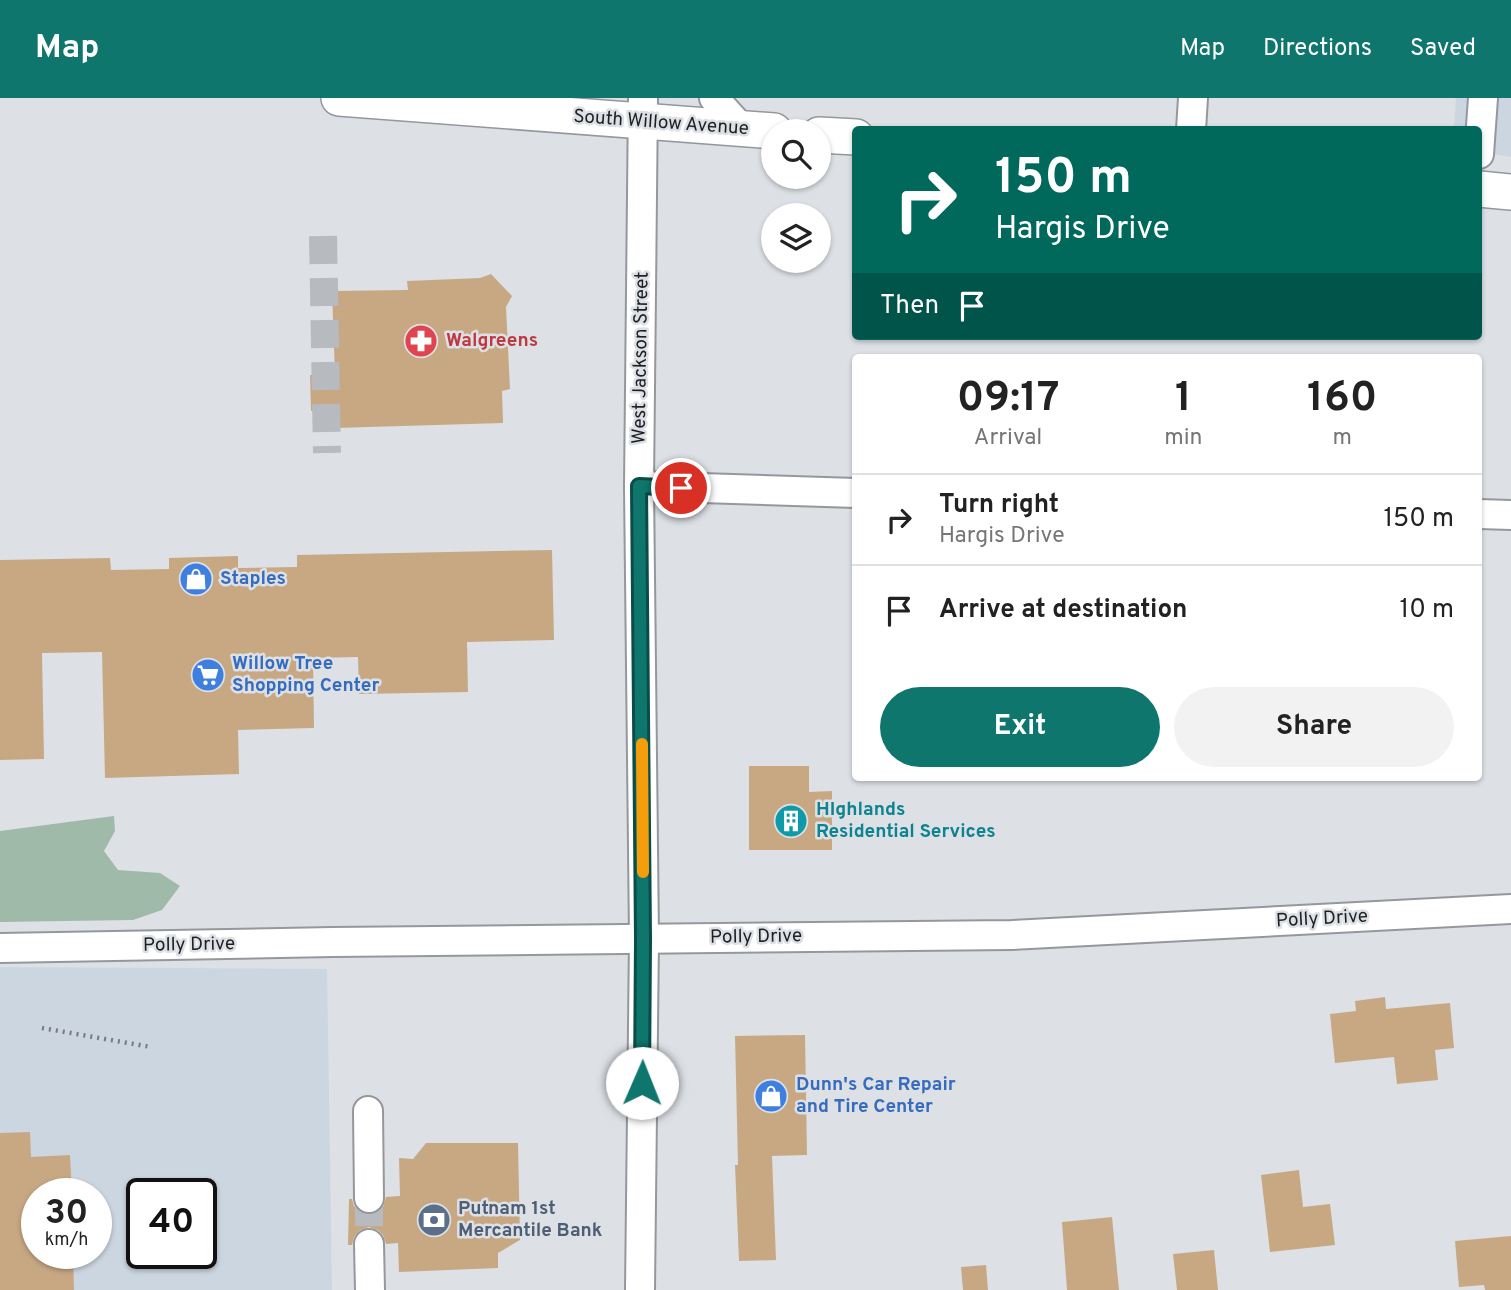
<!DOCTYPE html>
<style>
body{margin:0;font-family:Overpass,sans-serif;background:#f2f2f2;color:#222;height:100vh;display:flex;flex-direction:column;font-size:26px;white-space:nowrap}
*{box-sizing:border-box;margin:0}
p{font-size:23px;color:#767676}
.icon{flex:none;width:38px;height:38px;fill:none;stroke:currentColor;stroke-width:2;stroke-linecap:round;stroke-linejoin:round}
.map{position:relative;flex:1;overflow:hidden}
.drawer{position:absolute;left:852px;top:256px;width:630px;height:427px;display:flex;flex-direction:column;background:#fff;border-radius:7px;box-shadow:0 2px 5px #0004}
.drawer>*{flex:none}
.hud{position:absolute;left:852px;top:28px;width:630px;height:214px;border-radius:7px;box-shadow:0 2px 5px #0004;background:#00695c;color:#fff;overflow:hidden}
.buttons{position:absolute;left:761px;top:21px;display:grid;gap:14px}
.buttons a{display:grid;place-items:center;width:70px;height:70px;border-radius:50%;background:#fff;box-shadow:0 2px 5px #0004;font-size:35px}
.speed{position:absolute;left:21px;top:1080px;display:flex;gap:14px;font-size:35px;font-weight:700;text-align:center}
.speed>*{display:grid;place-content:center;width:91px;height:91px;border-radius:50%;background:#fff;box-shadow:0 2px 5px #0004;line-height:1}
.speed small{font-size:18px;font-weight:400}
.speed .limit{border:4px solid #111;border-radius:10px;background:#fff;color:#111}
.pin{position:absolute;display:grid;place-items:center;width:60px;height:60px;color:#fff;margin:-30px;border:4px solid #fff;border-radius:50%;box-shadow:0 2px 7px #0007}
.me{position:absolute;width:77px;margin:-38px;rotate:1deg;stroke-linejoin:round;filter:drop-shadow(0 0 5px #0008)}
.turn{display:flex;align-items:center;gap:24px;height:147px;padding:0 28px;font-size:32px}
.turn .icon{width:91px;height:91px;stroke-width:2.5}
.turn b{display:block;font-size:49px;line-height:60px}
.then{display:flex;align-items:center;height:66px;padding:0 28px;background:#0003;gap:14px;font-size:26px}
.eta{display:flex;justify-content:space-evenly;align-items:center;height:119px;text-align:center}
.eta b{font-size:42px;font-weight:700;line-height:49px}
.primary-button{display:flex;gap:14px;margin-top:auto;padding:14px 28px}
.primary-button a{flex:1;height:80px;border-radius:42px;background:#0f766e;color:#fff;font-size:28px;font-weight:700;line-height:80px;text-align:center}
.primary-button a+a{background:#f2f2f2;color:#222}
ul{padding:0;list-style:none}
li{display:flex;align-items:center;gap:21px;height:91px;padding:0 28px;border-top:2px solid #e0e0e0}
li div{flex:1}
li b{display:block;font-size:26px}
li em{font-style:normal}
header{display:flex;align-items:center;gap:42px;box-sizing:border-box;height:98px;padding:0 35px;background:#0f766e;color:#fff}
header strong{font-size:33px}
nav{display:flex;gap:38px;margin-inline-start:auto;font-size:24px}
.map>svg:first-child{display:block}
</style>
<header>
<strong>Map</strong>
<nav><a>Map</a><a>Directions</a><a>Saved</a></nav>
</header>
<div class="map">
<svg width="1511" height="1192" viewBox="0 0 1511 1192">
<rect width="100%" height="100%" fill="#dde1e6"/>
<!-- built -->
<g fill="#ccd6e1" fill-rule="evenodd">
<polygon points="1456,0 1511,0 1511,59 1479,54 1479,32 1454,32"/>
<path d="M0,869L327,871L332,1192H0ZM37,1096H96V1155H37ZM142,1096H201V1155H142Z"/>
</g>
<!-- green -->
<polygon fill="#9fbaa8" points="114,718 115,733 104,753 118,772 160,775 180,788 162,812 133,822 0,824 0,733"/>
<!-- building -->
<g fill="#c7a883">
<polygon points="491,176 512,198 506,209 510,291 502,293 503,325 335,330 334,312 311,313 310,277 335,277 332,193 408,192 407,183 480,180"/>
<polygon points="552,452 554,542 467,544 468,594 359,596 358,559 313,560 314,630 238,632 239,676 105,680 102,554 42,555 44,661 0,662 0,462 110,460 111,472 169,471 169,460 238,458 238,470 297,469 297,457"/>
<polygon points="749,668 809,668 809,694 832,693 832,752 749,752"/>
<polygon points="1385,899 1386,911 1450,905 1454,950 1435,952 1438,982 1397,986 1394,959 1335,965 1330,916 1356,913 1355,903"/>
<polygon points="805,937 807,1057 772,1058 776,1162 739,1163 735,1067 738,1067 735,938"/>
<polygon points="30,1034 31,1059 70,1057 72,1096 37,1096 37,1155 73,1155 74,1192 0,1192 0,1035"/>
<polygon points="426,1045 518,1045 520,1142 498,1155 498,1170 399,1174 398,1145 386,1146 383,1137 378,1132 369,1129 360,1132 354,1139 352,1147 348,1147 349,1101 352,1101 354,1108 360,1114 370,1117 377,1115 383,1109 386,1099 400,1098 399,1060 413,1061"/>
<polygon points="1299,1072 1303,1109 1330,1106 1335,1147 1270,1154 1261,1077"/>
<polygon points="1112,1119 1119,1192 1067,1192 1062,1124"/>
<polygon points="1511,1138 1511,1192 1485,1192 1484,1187 1459,1189 1455,1143"/>
<polygon points="1214,1152 1218,1192 1177,1192 1173,1156"/>
<polygon points="986,1167 988,1192 963,1192 961,1169"/>
</g>
<g fill="none" stroke-linecap="round" stroke-linejoin="round">
<!-- minor-tunnel -->
<g stroke="#b7babf" stroke-width="28" stroke-dasharray="28 14" stroke-linecap="butt">
<polyline points="323,138 327,355"/>
<polyline points="369,1100 369,1146"/>
</g>
<defs>
<g id="minor">
<polyline points="714,0 742,31"/>
<polyline points="1191,32 1193,0"/>
<polyline points="1479,56 1483,0"/>
<polyline points="639,388 856,395"/>
<polyline points="1479,416 1511,417"/>
<polyline points="0,850 333,844 1012,837 1511,811"/>
<polyline points="368,1013 369,1100"/>
<polyline points="369,1146 370,1192"/>
<polyline points="640,1192 644,840 639,388 643,0"/>
</g>
<g id="major">
<polyline points="339,0 774,33"/>
<polyline points="819,37 856,39"/>
<polyline points="1479,91 1511,94"/>
</g>
</defs>
<!-- minor casing -->
<use href="#minor" stroke="#94989c" stroke-width="32"/>
<!-- major casing -->
<use href="#major" stroke="#94989c" stroke-width="38"/>
<!-- path -->
<polyline stroke="#777a7e" stroke-width="4.5" stroke-dasharray="2 5" stroke-linecap="butt" points="42,930 151,949"/>
<!-- minor -->
<use href="#minor" stroke="#fff" stroke-width="28"/>
<!-- major -->
<use href="#major" stroke="#fff" stroke-width="35"/>
</g>
<g fill="none" stroke-linecap="round" stroke-linejoin="round">
<defs>
<polyline id="route" points="642,985 643,841 639,388 681,390"/>
</defs>
<!-- route casing -->
<use href="#route" stroke="#0a4d48" stroke-width="18"/>
<!-- route -->
<use href="#route" stroke="#0f766e" stroke-width="12"/>
<!-- slow -->
<polyline stroke="#f59e0b" stroke-width="12" points="642,646 643,774"/>
</g>
<!-- icons -->
<defs>
<symbol id="pharmacy-disc" viewBox="-11 -11 22 22"><circle r="9.5" fill="#e0444e" stroke="#dde1e6"/><path d="M-2-6h4v4h4v4h-4v4h-4v-4h-4v-4h4Z" fill="#fff"/></symbol>
<symbol id="shop-disc" viewBox="-11 -11 22 22"><circle r="9.5" fill="#3f7fe0" stroke="#dde1e6"/><path d="M-5-2.5h2.3a2.7 3.5 0 0 1 5.4 0H5L5.5 6h-11ZM-1.5-2.5h3a1.5 2.3 0 0 0-3 0Z" fill="#fff"/></symbol>
<symbol id="supermarket-disc" viewBox="-11 -11 22 22"><circle r="9.5" fill="#3f7fe0" stroke="#dde1e6"/><path d="M-6-5.5h2.5l.6 2H6L4.5 2H-2.5L-4.4-4H-6ZM-1.5 3.2a1.3 1.3 0 1 0 .1 0ZM3 3.2a1.3 1.3 0 1 0 .1 0Z" fill="#fff"/></symbol>
<symbol id="building-disc" viewBox="-11 -11 22 22"><circle r="9.5" fill="#0f9aa8" stroke="#dde1e6"/><path d="M-4-6H4V6H1V3H-1V6H-4ZM-2.5-4.3h1.7v1.8h-1.7ZM.8-4.3h1.7v1.8H.8ZM-2.5-1h1.7V.8h-1.7ZM.8-1h1.7V.8H.8Z" fill="#fff"/></symbol>
<symbol id="bank-disc" viewBox="-11 -11 22 22"><circle r="9.5" fill="#5c6f8a" stroke="#dde1e6"/><path d="M-6-4H6V4H-6ZM0-2.3a2.3 2.3 0 1 0 0 4.6a2.3 2.3 0 1 0 0-4.6Z" fill="#fff"/></symbol>
</defs>
<g fill-rule="evenodd">
<use href="#pharmacy-disc" x="402" y="224" width="38" height="38"/>
<use href="#shop-disc" x="177" y="462" width="38" height="38"/>
<use href="#supermarket-disc" x="189" y="558" width="38" height="38"/>
<use href="#building-disc" x="772" y="704" width="38" height="38"/>
<use href="#shop-disc" x="752" y="979" width="38" height="38"/>
<use href="#bank-disc" x="415" y="1103" width="38" height="38"/>
</g>
<g text-anchor="middle" dominant-baseline="central" stroke-width="5" stroke-linejoin="round" paint-order="stroke">
<!-- street labels -->
<g font-size="19" fill="#1e2022" stroke="#dde1e6">
<text transform="translate(661 25) rotate(4)">South Willow Avenue</text>
<text transform="translate(641 260) rotate(-89)">West Jackson Street</text>
<text transform="translate(1322 821) rotate(-3)">Polly Drive</text>
<text transform="translate(756 839) rotate(-1)">Polly Drive</text>
<text transform="translate(189 847) rotate(-1)">Polly Drive</text>
</g>
<!-- health labels -->
<g font-size="19" font-weight="bold" fill="#be3a42" stroke="#dde1e6" text-anchor="start">
<text x="446" y="243">Walgreens</text>
</g>
<!-- shop labels -->
<g font-size="19" font-weight="bold" fill="#366cbe" stroke="#dde1e6" text-anchor="start">
<text x="220" y="481">Staples</text>
<text x="232" y="566">Willow Tree<tspan x="232" dy="22">Shopping Center</tspan></text>
<text x="796" y="987">Dunn's Car Repair<tspan x="796" dy="22">and Tire Center</tspan></text>
</g>
<!-- culture labels -->
<g font-size="19" font-weight="bold" fill="#0d838f" stroke="#dde1e6" text-anchor="start">
<text x="816" y="712">HIghlands<tspan x="816" dy="22">Residential Services</tspan></text>
</g>
<!-- service labels -->
<g font-size="19" font-weight="bold" fill="#4e5e75" stroke="#dde1e6" text-anchor="start">
<text x="458" y="1111">Putnam 1st<tspan x="458" dy="22">Mercantile Bank</tspan></text>
</g>
</g>
</svg>
<div class="buttons">
<a><svg class="icon" aria-label="search" viewBox="0 0 24 24"><circle cx="10" cy="10" r="6"/><path d="M15 15l6 6"/></svg></a>
<a><svg class="icon" aria-label="layers" viewBox="0 0 24 24"><path d="M12 4l9 5-9 5-9-5zM3 14l9 5 9-5"/></svg></a>
</div>
<div class="speed"><div>30<small>km/h</small></div><div class="limit">40</div></div>
<div class="pin" style="left:681px;top:390px;background:#d93025"><svg class="icon" aria-label="arrive" viewBox="0 0 24 24"><path d="M6 21V4h12l-3 4 3 4H6"/></svg></div>
<svg class="me" style="left:642px;top:985px" viewBox="-20 -20 40 40"><circle r="19" fill="#fff"/><path d="M0-13L10 11 0 6-10 11z" fill="#0f766e"/></svg>
<div class="hud">
<div class="turn"><svg class="icon" aria-label="right" viewBox="0 0 24 24"><path d="M7 20v-9h11M14 6l5 5-5 5"/></svg><div><b>150 m</b>Hargis Drive</div></div>
<div class="then">Then<svg class="icon" aria-label="arrive" viewBox="0 0 24 24"><path d="M6 21V4h12l-3 4 3 4H6"/></svg></div>
</div>
<section class="drawer">
<div class="eta">
<div><b>09:17</b><p>Arrival</p></div>
<div><b>1</b><p>min</p></div>
<div><b>160</b><p>m</p></div>
</div>
<ul>
<li><svg class="icon" aria-label="right" viewBox="0 0 24 24"><path d="M7 20v-9h11M14 6l5 5-5 5"/></svg><div><b>Turn right</b><p>Hargis Drive</p></div><em>150 m</em></li>
<li><svg class="icon" aria-label="arrive" viewBox="0 0 24 24"><path d="M6 21V4h12l-3 4 3 4H6"/></svg><div><b>Arrive at destination</b></div><em>10 m</em></li>
</ul>
<div class="primary-button"><a>Exit</a><a>Share</a></div>
</section>
</div>
